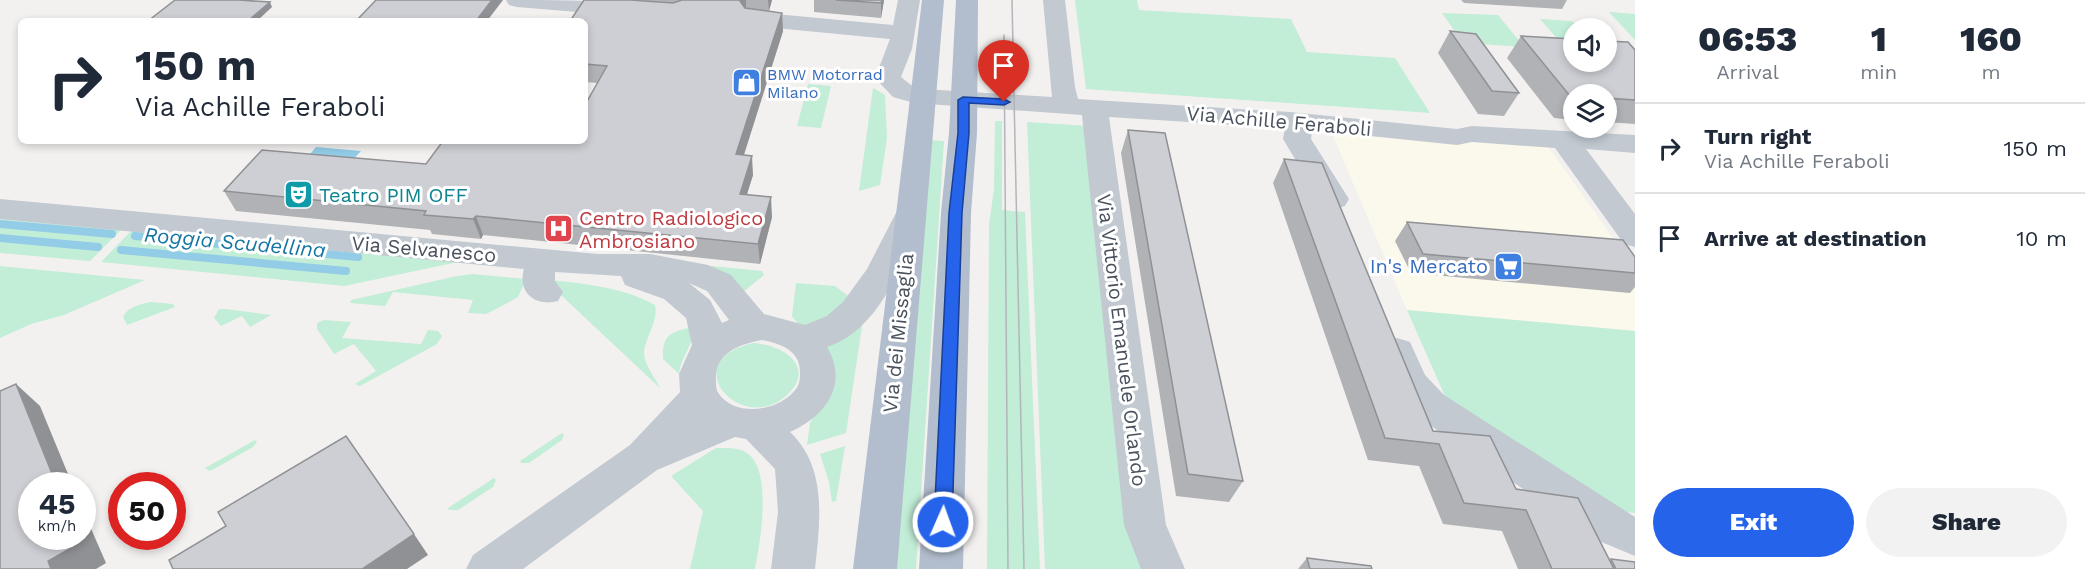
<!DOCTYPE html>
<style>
body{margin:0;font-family:"Work Sans",sans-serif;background:#f2f2f3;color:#1f2937;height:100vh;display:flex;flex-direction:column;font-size:22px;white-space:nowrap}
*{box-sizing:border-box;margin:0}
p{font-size:20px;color:#747a83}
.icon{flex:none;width:33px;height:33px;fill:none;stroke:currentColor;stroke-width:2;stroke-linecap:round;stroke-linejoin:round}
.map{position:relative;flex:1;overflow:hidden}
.sheet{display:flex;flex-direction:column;background:#fff;width:450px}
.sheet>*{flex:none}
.banner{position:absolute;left:18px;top:18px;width:570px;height:126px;border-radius:9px;box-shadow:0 3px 9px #0003;background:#fff;color:#1f2937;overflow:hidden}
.fabs{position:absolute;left:1563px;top:18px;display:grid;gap:12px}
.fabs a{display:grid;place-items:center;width:54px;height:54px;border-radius:50%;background:#fff;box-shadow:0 3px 9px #0003;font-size:30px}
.speed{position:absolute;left:18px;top:472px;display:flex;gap:12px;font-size:30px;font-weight:700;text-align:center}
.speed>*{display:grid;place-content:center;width:78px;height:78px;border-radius:50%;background:#fff;box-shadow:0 3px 9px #0003;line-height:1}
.speed small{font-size:15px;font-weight:400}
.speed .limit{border:9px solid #d22;background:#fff;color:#111}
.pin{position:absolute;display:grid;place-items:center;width:51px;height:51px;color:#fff;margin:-62px -26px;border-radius:50% 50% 50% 0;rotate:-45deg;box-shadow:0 0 6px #0007}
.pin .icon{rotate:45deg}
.me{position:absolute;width:66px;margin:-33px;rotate:2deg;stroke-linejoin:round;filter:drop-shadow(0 0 4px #0008)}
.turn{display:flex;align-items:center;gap:21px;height:126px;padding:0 18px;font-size:27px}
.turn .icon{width:78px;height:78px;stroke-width:2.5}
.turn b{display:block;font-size:42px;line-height:51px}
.eta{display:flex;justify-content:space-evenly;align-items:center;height:102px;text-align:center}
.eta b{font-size:36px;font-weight:800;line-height:42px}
.cta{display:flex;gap:12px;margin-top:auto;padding:12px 18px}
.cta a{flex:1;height:69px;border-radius:36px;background:#2563eb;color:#fff;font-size:24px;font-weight:800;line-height:69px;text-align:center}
.cta a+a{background:#f2f2f3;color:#1f2937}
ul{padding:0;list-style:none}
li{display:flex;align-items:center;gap:18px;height:90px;padding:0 18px;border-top:2px solid #e0e1e3}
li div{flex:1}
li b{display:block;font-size:22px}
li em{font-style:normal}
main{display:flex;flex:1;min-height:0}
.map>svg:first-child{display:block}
</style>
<main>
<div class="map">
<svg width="1635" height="569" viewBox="0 0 1635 569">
<rect width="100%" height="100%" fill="#f3f1f0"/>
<!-- commercial -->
<polygon fill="#fbf8ec" points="1328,124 1542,138 1635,269 1635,331 1407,310"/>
<!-- green -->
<g fill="#c2edd7">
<polygon points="1075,0 1137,0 1139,10 1291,19 1307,52 1395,58 1430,113 1086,89"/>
<polygon points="1609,12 1635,14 1635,40"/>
<polygon points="1442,13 1498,15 1524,47 1463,43"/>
<polygon points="1540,19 1572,21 1579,28 1574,28 1573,50 1567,50"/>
<polygon points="808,84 831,86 821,128 797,126"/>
<polygon points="873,88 885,95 887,138 880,185 859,191"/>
<polygon points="995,121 1002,121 1002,210 1025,212 1040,569 987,569 989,225 994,189"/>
<polygon points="1027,122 1089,126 1144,569 1045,569"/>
<polygon points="929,140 944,141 916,569 894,569"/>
<polygon points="0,219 121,230 90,261 0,253"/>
<polygon points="131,231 463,261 344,286 101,262"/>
<polygon points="0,266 145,280 64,315 31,324 0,338"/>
<polygon points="712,266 762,271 764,275 743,292 709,269"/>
<polygon points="473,274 526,279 518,297 502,306 486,314 468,313 473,300 393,292 385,306 350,303 351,300 457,276"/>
<path d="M549,280C582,283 626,288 655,305C659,321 645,337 644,353C644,364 655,378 660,388L547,282Z"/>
<polygon points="796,283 835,286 852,299 818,328 798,324 792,316"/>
<path d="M151,302L173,304L175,307L127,325L123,317C127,307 140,304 151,302Z"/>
<polygon points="219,309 226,309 271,315 250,327 242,316 221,326 214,318"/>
<polygon points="1407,310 1635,331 1635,513 1618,511 1448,403"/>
<polygon points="864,313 846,433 807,445 810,423 817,412 825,347"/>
<polygon points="324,320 351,322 342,338 421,344 428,330 438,331 442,336 437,344 360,386 355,384 376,371 354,344 334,354 317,329 317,323"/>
<path d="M693,327C694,346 681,356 679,374L663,359C662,334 671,332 693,327Z"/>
<path d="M753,343C781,344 817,366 788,394C743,438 673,362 753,343Z"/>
<polygon points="562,433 564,435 562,440 529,463 521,463 520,461"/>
<polygon points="255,440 257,442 253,447 214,469 210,471 205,468"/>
<polygon points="845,446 836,501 832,502 829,482 820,454"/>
<path d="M716,448C726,448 739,447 747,453C773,470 760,544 755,569H690L703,511L671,476Z"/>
<polygon points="494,478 496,480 493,487 458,510 449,510 448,508"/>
</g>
<!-- water -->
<polygon fill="#92cce7" points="316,147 361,151 351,162 306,159"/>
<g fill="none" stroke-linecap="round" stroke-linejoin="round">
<!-- stream -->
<g stroke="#92cce7" stroke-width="8">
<polyline points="0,224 112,234"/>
<polyline points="135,236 358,257"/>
<polyline points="0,238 98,247"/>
<polyline points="121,250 346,271"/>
</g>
<!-- minor -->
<g fill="#c2c9d1" fill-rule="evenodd">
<path d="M506,0C547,0 593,0 633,4L637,9L633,14L625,16L517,7L509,5Z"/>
<polygon points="898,0 920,0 912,49 901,77 911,85 924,89 1052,97 1043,0 1065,0 1075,87 1078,99 1290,112 1457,129 1472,126 1635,135 1635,153 1586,149 1635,214 1635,247 1624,244 1555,148 1472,142 1457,145 1312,130 1311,139 1349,199 1345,206 1334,209 1323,206 1319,199 1283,139 1285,128 1109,117 1166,525 1185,569 1141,569 1124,525 1082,115 914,103 893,97 875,78 890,39 755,26 747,24 743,19 747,14 755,12 893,25"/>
<path d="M0,199L598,254H650L708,265L731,275L764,314L805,325L827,316L843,302L867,269L898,209L909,206L920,209L924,216C903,262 880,330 827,347C849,384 826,416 790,432C828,468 820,522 815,569H771L778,512L775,469L746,439L735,437L657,470L523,569H466L473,555L630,445L680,392L679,374L692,345L686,318L664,299L625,285L621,276L555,272V281L563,292L558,301C536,307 517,293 524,269L0,219ZM689,283L707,291L729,320L722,323L710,300ZM762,340C781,344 800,350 800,372C800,378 800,384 796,389C780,411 736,418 719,394C716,390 716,386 716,381C714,353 740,344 762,340Z"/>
<polygon points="1397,338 1410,342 1425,375 1444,395 1635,517 1635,556 1599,541 1418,417 1397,394 1379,352 1384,342"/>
</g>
<!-- major -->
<g fill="#b2bdcd" fill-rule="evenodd">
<polygon points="922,0 944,0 897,569 853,569"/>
<polygon points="956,0 978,0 977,133 971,213 963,569 919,569 941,213 949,133"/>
</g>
<!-- tram -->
<g stroke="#b3b5ba" stroke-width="1.5">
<polyline points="1012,0 1024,569"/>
<polyline points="1004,35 1008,569"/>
</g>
</g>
<!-- wall -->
<g fill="#b1b2b6">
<polygon points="634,0 772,0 769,11 782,13 783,31 744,155 753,175 747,194 772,217 760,264 483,235 481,239 432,234 430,230 236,211 224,191 426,164 585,141 597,83 585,82 585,21 674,3"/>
<polygon points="814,0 884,0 881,18 814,12"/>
<polygon points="1461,0 1567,0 1562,9 1464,3"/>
<polygon points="1450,31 1519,93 1504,116 1478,114 1438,53"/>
<polygon points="1521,36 1635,50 1635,124 1606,122 1606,94 1574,94 1574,120 1554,118 1507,58"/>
<polygon points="1128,130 1243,481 1229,502 1176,496 1121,153"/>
<polygon points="1284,159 1433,431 1516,489 1610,560 1611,559 1635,569 1518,569 1502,531 1443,524 1419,466 1368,460 1273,183"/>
<polygon points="1407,222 1635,257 1635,287 1630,293 1411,273 1395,241"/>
<polygon points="1307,558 1310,569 1298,569"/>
</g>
<!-- shaded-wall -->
<g fill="#909194">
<polygon points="492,0 503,0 487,21 476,21"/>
<polygon points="740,0 746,0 746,12 740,1"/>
<polygon points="768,0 772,0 769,11"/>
<polygon points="882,0 884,0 881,18 881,3"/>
<polygon points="270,2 272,7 257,21 248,21"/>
<polygon points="782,13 783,31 738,173 736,154"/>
<polygon points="752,156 753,175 741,213 740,194"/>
<polygon points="771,197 772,217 760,264 758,244"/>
<polygon points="476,216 483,235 481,239 473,219"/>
<polygon points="16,384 40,406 73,486 57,486"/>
<polygon points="82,508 106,563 96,569 51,569 48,561 78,537 82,537"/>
<polygon points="414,534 428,555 407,569 362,569"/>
</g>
<!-- building -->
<g fill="#cecfd4" stroke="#909194" stroke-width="1.5">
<polygon points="175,0 238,0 270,2 248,21 148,21"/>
<polygon points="376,0 492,0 476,21 356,21"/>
<polygon points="584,0 630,0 673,3 682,0 740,0 740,1 745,8 782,13 736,154 752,156 740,194 771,197 758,244 476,216 473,219 424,215 426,211 224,191 262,150 426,164 443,141 585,141 585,105 607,66 585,64 585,21 570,21"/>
<polygon points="836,0 882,0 881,3"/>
<polygon points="1450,31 1476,34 1519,93 1492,91"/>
<polygon points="1521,36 1574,39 1574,62 1606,62 1606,41 1628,42 1635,50 1635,100 1606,98 1606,94 1574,94 1574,96 1570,96"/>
<polygon points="1128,130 1165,133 1243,481 1188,474"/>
<polygon points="1284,159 1322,163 1433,431 1490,436 1516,489 1578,498 1614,569 1552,569 1526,510 1464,503 1439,444 1385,438"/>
<polygon points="1407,222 1623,240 1635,257 1635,273 1423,254"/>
<polygon points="16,384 57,486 32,486 32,537 78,537 80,543 48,561 51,569 0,569 0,391"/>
<polygon points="346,436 414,534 362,569 173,569 169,560 226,526 218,512"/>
<polygon points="1307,558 1371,566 1372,569 1310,569"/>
<polygon points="1611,559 1635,562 1635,569 1616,569"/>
</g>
<!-- route -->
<polygon fill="#2563eb" stroke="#184099" stroke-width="1.5" points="963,97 1004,99 1010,102 1004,105 969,103 969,133 962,213 952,522 949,527 943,529 937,527 934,522 949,213 958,133 958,100"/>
<!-- icons -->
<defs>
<symbol id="shop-square" viewBox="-11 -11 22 22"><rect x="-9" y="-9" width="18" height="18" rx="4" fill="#3f7fe0" stroke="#fff"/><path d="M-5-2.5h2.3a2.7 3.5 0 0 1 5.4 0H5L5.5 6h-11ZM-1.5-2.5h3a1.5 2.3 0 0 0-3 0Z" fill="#fff"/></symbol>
<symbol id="theatre-square" viewBox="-11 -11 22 22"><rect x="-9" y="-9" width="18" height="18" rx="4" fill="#0f9aa8" stroke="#fff"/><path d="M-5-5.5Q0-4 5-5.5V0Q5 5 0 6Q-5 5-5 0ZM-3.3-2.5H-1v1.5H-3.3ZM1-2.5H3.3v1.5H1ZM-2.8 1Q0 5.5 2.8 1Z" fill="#fff"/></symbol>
<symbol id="hospital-square" viewBox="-11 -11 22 22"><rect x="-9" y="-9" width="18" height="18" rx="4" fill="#e0444e" stroke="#fff"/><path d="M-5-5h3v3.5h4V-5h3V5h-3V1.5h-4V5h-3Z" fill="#fff"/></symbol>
<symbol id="supermarket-square" viewBox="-11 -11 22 22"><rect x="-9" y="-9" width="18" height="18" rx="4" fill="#3f7fe0" stroke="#fff"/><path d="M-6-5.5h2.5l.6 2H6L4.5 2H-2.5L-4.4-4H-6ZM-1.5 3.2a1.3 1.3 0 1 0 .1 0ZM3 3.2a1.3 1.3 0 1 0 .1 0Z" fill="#fff"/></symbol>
</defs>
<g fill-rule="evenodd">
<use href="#shop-square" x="730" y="66" width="33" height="33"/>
<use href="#theatre-square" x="282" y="178" width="33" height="33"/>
<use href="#hospital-square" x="542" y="212" width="33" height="33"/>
<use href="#supermarket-square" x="1492" y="250" width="33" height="33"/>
</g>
<g text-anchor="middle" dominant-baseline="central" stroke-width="6" stroke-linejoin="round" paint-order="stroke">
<!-- far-shop labels -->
<g font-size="16" fill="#366cbe" stroke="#fff" text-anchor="start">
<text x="767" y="74">BMW Motorrad<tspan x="767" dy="18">Milano</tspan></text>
</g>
<!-- street labels -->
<g font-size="20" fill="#49515d" stroke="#fff">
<text transform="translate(1279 121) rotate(5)">Via Achille Feraboli</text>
<text transform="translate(424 249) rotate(5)">Via Selvanesco</text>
<text transform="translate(898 333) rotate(-84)">Via dei Missaglia</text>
<text transform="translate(1122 340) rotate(83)">Via Vittorio Emanuele Orlando</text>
</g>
<!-- culture labels -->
<g font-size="20" fill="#0d838f" stroke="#fff" text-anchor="start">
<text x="319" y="195">Teatro PIM OFF</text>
</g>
<!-- health labels -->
<g font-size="20" fill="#be3a42" stroke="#fff" text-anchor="start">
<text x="579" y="218">Centro Radiologico<tspan x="579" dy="23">Ambrosiano</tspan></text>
</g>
<!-- shop labels -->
<g font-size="20" fill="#366cbe" stroke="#fff" text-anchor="end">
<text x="1488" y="266">In's Mercato</text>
</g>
<!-- water labels -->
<g font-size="21" font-style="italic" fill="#1676a3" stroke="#fff">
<text transform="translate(235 242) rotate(5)">Roggia Scudellina</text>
</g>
</g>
</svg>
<div class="fabs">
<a><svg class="icon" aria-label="sound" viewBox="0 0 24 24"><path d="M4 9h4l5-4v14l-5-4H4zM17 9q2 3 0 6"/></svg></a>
<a><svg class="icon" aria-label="layers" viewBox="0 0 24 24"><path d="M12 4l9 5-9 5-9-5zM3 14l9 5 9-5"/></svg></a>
</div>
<div class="speed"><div>45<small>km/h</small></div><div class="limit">50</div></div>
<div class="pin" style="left:1004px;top:102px;background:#d93025"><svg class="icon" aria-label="arrive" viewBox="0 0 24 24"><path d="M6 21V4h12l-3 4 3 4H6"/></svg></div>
<svg class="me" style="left:943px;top:522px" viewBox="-20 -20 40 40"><circle r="17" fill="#2563eb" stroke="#fff" stroke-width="3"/><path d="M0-11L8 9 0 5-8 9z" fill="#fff"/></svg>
<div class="banner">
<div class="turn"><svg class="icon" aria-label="right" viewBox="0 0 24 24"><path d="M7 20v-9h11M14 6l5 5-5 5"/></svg><div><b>150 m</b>Via Achille Feraboli</div></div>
</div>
</div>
<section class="sheet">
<div class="eta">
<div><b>06:53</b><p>Arrival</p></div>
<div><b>1</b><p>min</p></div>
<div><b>160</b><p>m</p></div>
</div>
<ul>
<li><svg class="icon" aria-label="right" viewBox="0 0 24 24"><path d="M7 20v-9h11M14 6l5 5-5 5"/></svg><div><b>Turn right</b><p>Via Achille Feraboli</p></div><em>150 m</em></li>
<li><svg class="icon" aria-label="arrive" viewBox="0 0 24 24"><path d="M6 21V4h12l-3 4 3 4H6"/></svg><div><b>Arrive at destination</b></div><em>10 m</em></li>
</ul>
<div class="cta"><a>Exit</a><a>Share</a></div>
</section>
</main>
